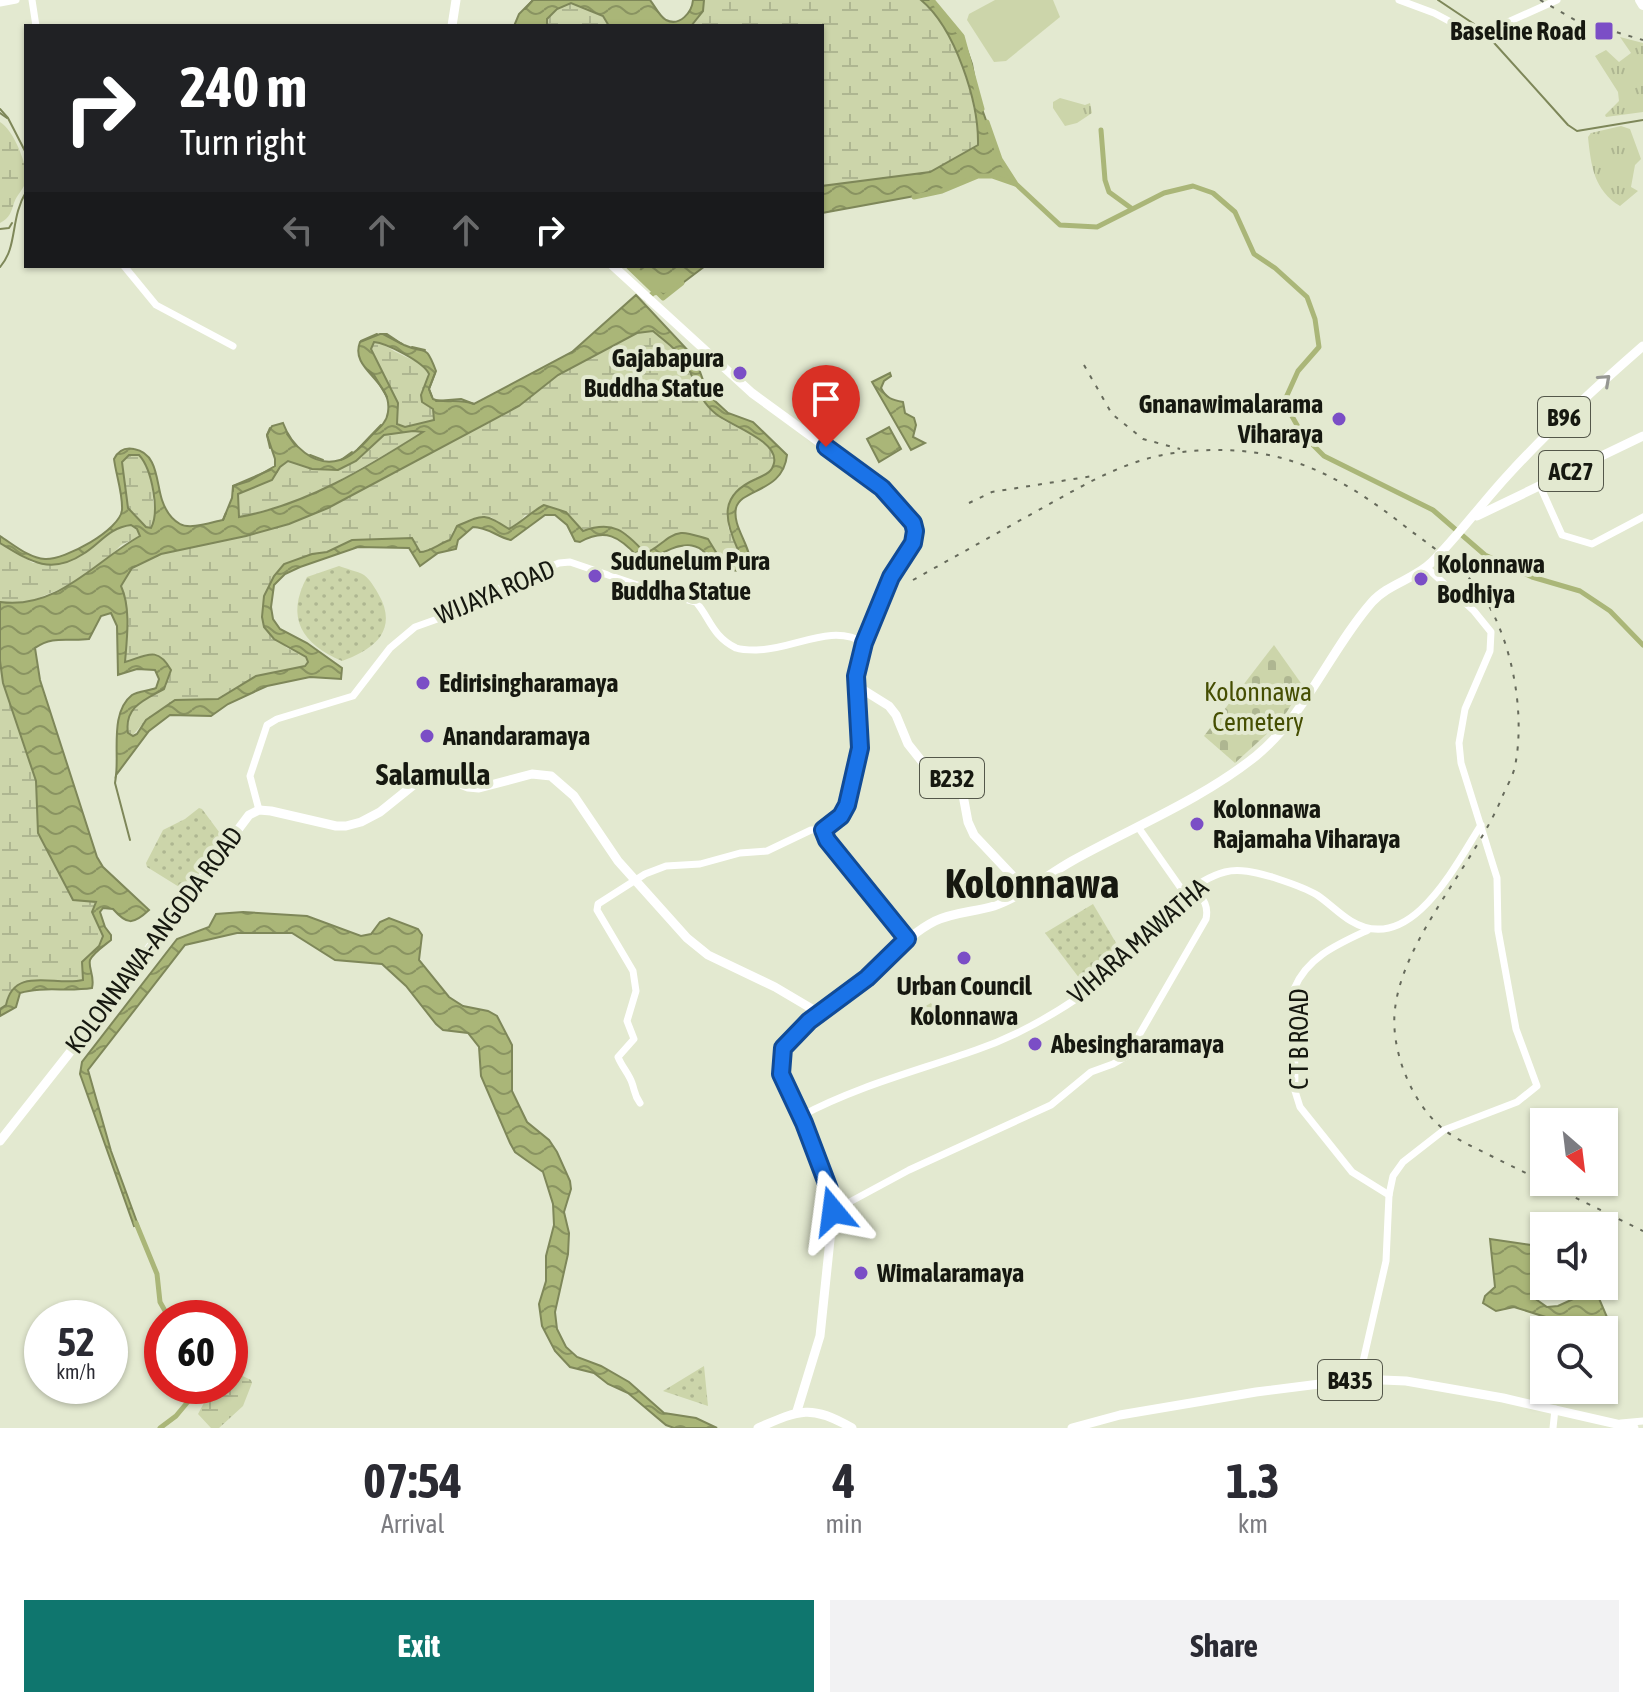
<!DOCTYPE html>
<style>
body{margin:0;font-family:"Asap Condensed",sans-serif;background:#f2f2f3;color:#2b2b33;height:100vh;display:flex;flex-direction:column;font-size:30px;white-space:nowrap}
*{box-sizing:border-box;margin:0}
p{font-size:26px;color:#7c7c81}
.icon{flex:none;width:44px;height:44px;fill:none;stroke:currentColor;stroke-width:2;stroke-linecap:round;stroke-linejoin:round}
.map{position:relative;height:1428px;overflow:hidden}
.sheet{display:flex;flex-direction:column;background:#fff;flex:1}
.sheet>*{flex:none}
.banner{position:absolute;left:24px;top:24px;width:800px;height:244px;border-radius:0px;box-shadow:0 2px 6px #0004;background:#202124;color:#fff;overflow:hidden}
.needle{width:52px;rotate:152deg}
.tools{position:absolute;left:1530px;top:1108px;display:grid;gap:16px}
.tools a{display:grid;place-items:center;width:88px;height:88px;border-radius:0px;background:#fff;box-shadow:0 2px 6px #0004;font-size:40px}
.speed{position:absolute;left:24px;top:1300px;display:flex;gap:16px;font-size:40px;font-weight:700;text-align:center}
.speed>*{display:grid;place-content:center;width:104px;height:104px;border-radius:50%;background:#fff;box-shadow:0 2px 6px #0004;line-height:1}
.speed small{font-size:20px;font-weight:400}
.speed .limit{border:12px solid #d22;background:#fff;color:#111}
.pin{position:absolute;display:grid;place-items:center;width:68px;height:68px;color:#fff;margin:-82px -34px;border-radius:50% 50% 50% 0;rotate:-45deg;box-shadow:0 0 8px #0007}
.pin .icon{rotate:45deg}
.me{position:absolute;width:88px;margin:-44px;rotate:344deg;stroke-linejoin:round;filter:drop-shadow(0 0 6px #0008)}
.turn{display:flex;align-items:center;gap:28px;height:168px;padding:0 24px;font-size:36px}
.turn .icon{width:104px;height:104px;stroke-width:2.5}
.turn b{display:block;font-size:56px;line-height:68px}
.lanes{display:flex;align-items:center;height:76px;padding:0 24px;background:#0003;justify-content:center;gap:40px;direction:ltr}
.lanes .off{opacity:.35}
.eta{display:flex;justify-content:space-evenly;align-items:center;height:136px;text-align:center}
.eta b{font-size:48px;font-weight:700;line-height:56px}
.action{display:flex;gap:16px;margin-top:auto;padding:16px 24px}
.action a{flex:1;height:92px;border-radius:0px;background:#0f766e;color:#fff;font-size:32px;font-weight:700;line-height:92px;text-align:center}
.action a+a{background:#f2f2f3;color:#2b2b33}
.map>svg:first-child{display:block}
</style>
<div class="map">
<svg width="1643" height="1428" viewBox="0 0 1643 1428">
<defs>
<pattern id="grass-tufts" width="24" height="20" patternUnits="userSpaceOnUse" patternTransform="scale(2)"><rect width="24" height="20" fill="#ccd5aa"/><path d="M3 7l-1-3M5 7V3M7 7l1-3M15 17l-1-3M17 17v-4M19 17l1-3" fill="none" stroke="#aeb691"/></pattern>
<pattern id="wetland-marsh" width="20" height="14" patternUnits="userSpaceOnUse" patternTransform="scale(2)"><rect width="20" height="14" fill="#ccd5aa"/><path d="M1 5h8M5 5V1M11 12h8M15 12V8" fill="none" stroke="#aeb691"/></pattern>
<pattern id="cemetery-stones" width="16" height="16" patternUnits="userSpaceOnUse" patternTransform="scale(2)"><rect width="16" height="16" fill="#ccd5aa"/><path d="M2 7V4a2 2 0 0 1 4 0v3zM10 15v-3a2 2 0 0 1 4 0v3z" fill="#aeb691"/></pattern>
<pattern id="park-dots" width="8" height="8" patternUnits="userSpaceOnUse" patternTransform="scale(2)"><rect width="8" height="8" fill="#ccd5aa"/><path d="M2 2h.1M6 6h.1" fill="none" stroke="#aeb691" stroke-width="1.8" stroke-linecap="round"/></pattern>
<pattern id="water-waves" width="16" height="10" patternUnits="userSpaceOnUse" patternTransform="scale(2)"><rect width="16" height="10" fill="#aab678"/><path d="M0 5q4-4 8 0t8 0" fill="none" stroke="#899361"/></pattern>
</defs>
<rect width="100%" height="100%" fill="#e3e9d0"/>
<!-- grass -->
<g fill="url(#grass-tufts)">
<polygon points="1620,37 1643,43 1643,112 1606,117 1605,115 1619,101 1618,92 1595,56 1606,50 1619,62 1631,53"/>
<polygon points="1060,98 1085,105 1090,103 1092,113 1077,123 1065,126 1053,108 1053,102"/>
<path d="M1621,126L1630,129L1641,159L1635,165L1631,187L1638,191L1620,206C1594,190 1591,166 1588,137L1591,133Z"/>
</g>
<!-- wetland -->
<g fill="url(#wetland-marsh)">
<path d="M704,0H921C955,28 978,102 978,145L931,172L822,186V26H691L703,11Z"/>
<polygon points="571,3 603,16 609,26 547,26 547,19 557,9"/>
<path d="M0,122C13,129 28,165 26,180C25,188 17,194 14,203C11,212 10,218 0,223Z"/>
<path d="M653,331L684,359L692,380L723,420L765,442L774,453V463L769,473L735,492L728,527L738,551L733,560L728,562L719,557L708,539H667L655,550L645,553L627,534L583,531L566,512L525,515L518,524L509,529L491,517L453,530L451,540C440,543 430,552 420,552L407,538L385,541L352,540L327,552L312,554L284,564L264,596L262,617L264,627L287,648L306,657L308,662L304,666L256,676L218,699L175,700L146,720L132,736L128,733C123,699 150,703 167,685L147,654L125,662C127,639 131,608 121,586L132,568L161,554L246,536L289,524L328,508L519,406L558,375L637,333Z"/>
<path d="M374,342C384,343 389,349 398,353C432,370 432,362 422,402L433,409L434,420L404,427L397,424L371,349Z"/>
<polygon points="413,431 424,432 323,490 285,505 239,517 238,494 272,480 280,467 288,461 312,469 338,470 384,435"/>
<path d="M129,455H139C156,474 150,496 156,518L151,528L146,527L128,508L122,462Z"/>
<path d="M131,525L137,529L140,536L121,545L101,566L75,583L21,605L0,602V543L33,563C47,561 71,561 83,554C104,542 102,530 131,525Z"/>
<polygon points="0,661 3,683 36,781 38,833 96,902 92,912 103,936 99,946 87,956 83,980 81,982 31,981 8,995 6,1005 0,1009"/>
<polygon points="230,1370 251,1380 252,1383 243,1406 219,1428 211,1428 198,1414 213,1386 230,1386"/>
</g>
<!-- cemetery -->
<polygon fill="url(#cemetery-stones)" points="1274,645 1303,686 1281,721 1235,763 1204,736"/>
<!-- park -->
<g fill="url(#park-dots)">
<path d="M339,566C346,569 357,571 364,575C371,580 378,593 382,601C396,634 370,651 342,661C302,644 285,618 307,577Z"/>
<polygon points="199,808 202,809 225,840 188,889 184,890 147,867 146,863 163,830 185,819"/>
<polygon points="1093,904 1122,953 1086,987 1045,933"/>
<polygon points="704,1366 708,1406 663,1391"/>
</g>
<!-- pitch -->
<g fill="#ccd5aa">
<polygon points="995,0 1053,0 1060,17 1006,61 994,62 967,20 969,14"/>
<polygon points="931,1003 938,1014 917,1026 911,1014"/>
</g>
<!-- water -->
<g fill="url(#water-waves)" stroke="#7e8759" stroke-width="2" fill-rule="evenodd">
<path d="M533,0H650C655,6 659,16 666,20C680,27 692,12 693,0H704L703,11L691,26H609L603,16L571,3L557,9L547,19V26H514L519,14Z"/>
<path d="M921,0H932L962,36L972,64L978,98L1000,159L1016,184L992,176H978L942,191L822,213V186L930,172L978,145C979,102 955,28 921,0Z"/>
<polygon points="630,266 705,266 663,298"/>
<path d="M636,295L695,358L707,391L715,401L728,413L753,422L787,455C783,493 741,488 736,508C732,527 751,545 750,564L740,571L719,569C713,563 708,555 702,550C683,535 654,559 637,567L638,557C619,536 605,528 580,542L575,541L567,525L555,515H545L511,540C497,537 488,527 473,527L458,540L456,549L438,553L420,566L409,548L358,547L300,567L285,574L274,585L271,607L273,619L280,629L307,643L342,668L341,679L310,677L267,686L228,704L211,716L170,715L149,731L116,775C119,752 110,712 132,695C139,691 148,691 156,688L159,679L155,670L137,669L118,675L117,626L111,613L101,616L89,639C68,642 54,635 35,648L40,680L97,857L103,867L149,910C133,925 127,925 113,909L103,908L100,912L105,927L111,935V940C105,945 93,953 90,960C88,968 95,976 92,988C68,992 42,986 20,993L16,1007L0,1016V1009L6,1005C14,965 56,987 83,980L82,962L99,946L103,936L92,912L96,902L73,900L38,833L36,781L3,683L0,661V602C58,610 95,561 140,536L137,529L131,525C108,528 101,543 83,554C50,576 28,560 0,543V536C14,545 29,558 45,559C65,560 120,530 122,510C123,494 116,475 114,459C118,451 124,447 134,449C158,453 156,482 162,500C165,509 171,519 180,524C190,530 212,522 223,520L232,498L233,486L249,481L275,466V459L267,435L272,426L283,423C291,445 314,468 340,460C351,457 363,445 370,437C377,430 387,423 388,412C393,380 349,370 360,342L380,334H387C392,337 398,342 404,345C426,355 425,342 436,371L429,389L433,399C444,404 457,398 474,404L572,352ZM653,331C663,340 678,350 685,361C695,380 698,400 716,414C731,426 779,441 774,463C772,473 764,475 756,479C719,495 724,519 738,550L733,560L728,562L719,557L708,539C700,537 688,532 681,533C666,535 659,549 645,553C625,531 613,520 583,531L566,512L544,505C531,512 522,522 509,529C484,513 484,514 457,526L450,540C440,543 430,552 420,552L412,538L352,540L327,552L312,554L284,564L274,576L264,596L262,617L264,627L274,639L306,657L308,662L305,666L256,676L218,699L175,700L146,720L137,734L133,736L128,733C124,707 144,700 164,689L171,670C157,645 146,656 125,662C127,638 131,608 121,586L132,568L161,554L246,536L289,524L328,508L519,406L558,375L637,333ZM374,342C386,343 424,362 429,374L421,395L422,402L433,409L434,420L405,427L397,424L398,403L371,349ZM413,431L423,432C366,468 306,505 239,517L238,494L272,480L280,467L288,461L312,469L338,470L356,461L384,435ZM129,455H139C152,469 160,512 151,528L146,527L128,508L122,462Z"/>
<path d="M890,373L891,376L884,381L881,388C886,398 892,400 903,402L905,413L914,418L916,425L913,437L925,443L911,450L872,382Z"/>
<polygon points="889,427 901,449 879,462 867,439"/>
<polygon points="243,912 307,916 361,936 371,934 380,922 389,918 418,929 422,935 419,960 449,997 463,1006 488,1011 497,1016 512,1045 512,1091 527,1122 549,1140 557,1152 570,1181 571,1189 564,1212 569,1233 568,1254 555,1312 557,1329 566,1347 577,1357 601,1366 629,1382 664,1413 696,1418 717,1428 674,1428 666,1425 628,1393 608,1384 594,1373 570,1367 555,1351 542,1326 539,1304 546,1281 546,1256 554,1225 553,1204 543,1172 515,1152 510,1143 481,1076 479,1047 468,1033 443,1030 436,1024 406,986 382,964 335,960 292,933 237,933 185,945 88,1070 111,1151 138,1225 134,1226 80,1074 82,1062 177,939 209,927 216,914"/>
<polygon points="1490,1239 1531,1245 1544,1274 1544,1286 1549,1286 1551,1290 1537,1300 1547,1307 1558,1306 1595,1289 1615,1336 1604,1337 1604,1330 1566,1328 1555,1320 1514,1307 1496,1311 1483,1303 1485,1296 1495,1287"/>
</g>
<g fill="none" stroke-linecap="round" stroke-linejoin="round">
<!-- stream -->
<g stroke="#7e8759" stroke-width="2">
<polyline points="1438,0 1483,30"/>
<polyline points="525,9 533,0"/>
<polyline points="1487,35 1568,125 1577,131 1643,120"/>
<polyline points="0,109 8,118 26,153"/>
<polyline points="0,113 7,118"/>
<polyline points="0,229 9,228 12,223"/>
<path d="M0,267C18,247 10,218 26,192"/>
<polyline points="383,334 402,344"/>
<polyline points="361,341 377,334"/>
<polyline points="412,347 425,350"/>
<polyline points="368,370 374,375 387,397"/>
<polyline points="432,397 429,389 435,373"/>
<polyline points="436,401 461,399 474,404"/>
<polyline points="287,434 295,445"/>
<polyline points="270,448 267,435 270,428"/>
<polyline points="358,449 381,425"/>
<polyline points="310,455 323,460"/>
<polyline points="341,460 352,452"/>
<polyline points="233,491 233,486 270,470"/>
<polyline points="223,520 226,513"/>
<polyline points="116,776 115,783 130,840"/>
</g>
<!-- canal -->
<g stroke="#aab678" stroke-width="5">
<polyline points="932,0 962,36 982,109"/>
<polyline points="987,122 1000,159 1016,184 1060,225 1097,227 1164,193 1193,186 1213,193 1235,212 1254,254 1275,268 1307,297 1315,319 1319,347 1298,371 1284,402 1302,434 1324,456 1433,510 1485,555 1532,577 1580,591 1610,611 1643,645"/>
<polyline points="1101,130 1105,180 1109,192 1131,208"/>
<polyline points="914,197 942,191 978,176 992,176 1015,184"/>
<polyline points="646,299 656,291 663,298 682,283"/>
<polyline points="136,1223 157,1274 160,1302 169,1318"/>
<polyline points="160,1428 176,1416 201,1386"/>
</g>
<!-- river -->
<polyline stroke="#aab678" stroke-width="8" points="630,266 656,291"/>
<!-- minor -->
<g stroke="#fff" stroke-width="7">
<polyline points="32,0 36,26"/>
<polyline points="1399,0 1434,13 1477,36 1557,0"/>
<polyline points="0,3 16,0"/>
<polyline points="124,266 156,305 233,346"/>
<polyline points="1540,486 1562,535 1592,544 1643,517"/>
<path d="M259,810L250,776L267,725L277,719L353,696L390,648L415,627L457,612L484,595L559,563L570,562L658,592L696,602C710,618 712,636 736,648C742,650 749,650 755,650C791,651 831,622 864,643"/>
<polyline points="1138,827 1185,894"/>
<polyline points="823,830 827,840 907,939"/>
<path d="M1368,930C1338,944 1307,957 1294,989L1295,1091L1300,1107L1352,1172L1389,1195"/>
<path d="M640,1103C634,1095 635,1091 632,1083C629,1074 622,1067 618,1057L634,1039L627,1021L636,991L633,971L597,910L598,904L645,874L666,866L700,864L740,853L767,851L811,830H823L841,816L847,805L855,770L860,748L857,686"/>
<path d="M801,1116C857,1086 917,1071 976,1050C1011,1038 1048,1018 1079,997C1126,966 1171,886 1225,872C1240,868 1257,873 1272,877C1287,882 1304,887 1317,895C1329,903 1339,914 1351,921C1410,957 1455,866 1481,825"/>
<path d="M833,1211L909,1170L1051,1105L1091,1072L1113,1064L1127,1056L1206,919C1209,905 1203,899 1194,888"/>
<polyline points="1359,1379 1386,1261 1389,1195 1393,1176 1403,1162 1444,1130 1517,1102 1537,1086 1516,1029 1498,930 1497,878 1461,763 1459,743 1465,709 1490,651 1491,632 1474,611 1426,567"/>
<polyline points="1621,1423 1643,1421"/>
<polyline points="1553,1428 1555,1409"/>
</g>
<!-- major -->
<g stroke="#fff" stroke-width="9">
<polyline points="452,26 456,0"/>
<polyline points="613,266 752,393 882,488 913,523 915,531 913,543 891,577 864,643 856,676 857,686 889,706 896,715 908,744 924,764 954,779 963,795 968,822 974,835 1025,889"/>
<polyline points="1477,516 1643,436"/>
<polyline points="0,1141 93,1023 249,815 259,810 271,811 336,826 346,826 361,822 380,812 426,775 436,775 468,787 479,788 532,774 551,776 574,796 618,861 687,938 708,955 775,987 819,1013"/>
<path d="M797,1411L820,1336L833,1211L829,1189L804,1123L781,1074L783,1048C806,1019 838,1002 866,979C890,959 907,935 935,921C954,912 974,912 994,906C1021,897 1047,875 1072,861C1133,827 1201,800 1256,756C1306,715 1330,650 1372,602C1388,584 1415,579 1432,562C1459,535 1482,503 1508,475C1550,429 1596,387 1643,346"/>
<path d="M758,1428C799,1410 811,1404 852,1428"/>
<polyline points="1072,1428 1120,1415 1256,1392 1359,1379 1406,1381 1503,1398 1634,1428"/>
</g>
<!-- highway -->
<polyline stroke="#fff" stroke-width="10" points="1640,0 1643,5"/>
<!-- rail -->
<g stroke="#666a5b" stroke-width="2" stroke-dasharray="4 8" stroke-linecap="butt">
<polyline points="1540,0 1575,20 1643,40"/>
<polyline points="1084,365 1112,414 1143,439 1180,449"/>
<polyline points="969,503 992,492 1093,476"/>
<path d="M913,580C954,557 994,535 1035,512C1079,488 1123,460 1174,453C1271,440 1333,469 1407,528C1427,543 1449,558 1467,576C1509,618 1527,708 1515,766C1513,776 1507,786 1503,795C1475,864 1403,938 1395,1009C1390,1049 1411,1102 1442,1128C1450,1135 1460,1140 1469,1145L1643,1231"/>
</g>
</g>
<!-- one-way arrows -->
<defs><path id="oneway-chevron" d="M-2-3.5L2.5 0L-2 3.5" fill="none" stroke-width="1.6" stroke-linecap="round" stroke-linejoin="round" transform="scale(2)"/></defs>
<use stroke="#969793" href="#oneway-chevron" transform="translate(1605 380) rotate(-42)"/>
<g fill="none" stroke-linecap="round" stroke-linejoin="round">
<defs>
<polyline id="route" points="826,447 882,488 913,523 915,531 913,543 891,577 864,643 856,676 860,748 855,770 847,805 841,816 823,830 827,840 907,939 867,978 809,1021 783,1048 781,1074 804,1123 829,1189 833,1211"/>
</defs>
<!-- route casing -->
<use href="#route" stroke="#114b97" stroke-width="20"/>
<!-- route -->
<use href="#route" stroke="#1a73e8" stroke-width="14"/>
</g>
<!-- markers -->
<g fill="#7b4ec6" stroke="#e3e9d0" stroke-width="3">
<rect x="1594" y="21" width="20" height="20" rx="4"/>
<circle cx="740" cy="373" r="8"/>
<circle cx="1339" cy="419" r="8"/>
<circle cx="595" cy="576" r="8"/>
<circle cx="1421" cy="579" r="8"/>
<circle cx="423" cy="683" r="8"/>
<circle cx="427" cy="736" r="8"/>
<circle cx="1197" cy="824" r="8"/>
<circle cx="964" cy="958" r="8"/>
<circle cx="1035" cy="1044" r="8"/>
<circle cx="861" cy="1273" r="8"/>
</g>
<g text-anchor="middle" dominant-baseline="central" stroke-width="8" stroke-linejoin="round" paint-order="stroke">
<!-- shield labels -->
<g fill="#e3e9d0" stroke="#54574a" stroke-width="2">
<rect x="1538" y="397" width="52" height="40" rx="6"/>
<rect x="1539" y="451" width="64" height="40" rx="6"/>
<rect x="920" y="758" width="64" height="40" rx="6"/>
<rect x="1318" y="1360" width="64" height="40" rx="6"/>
</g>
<g font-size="24" font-weight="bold" fill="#161810">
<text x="1564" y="417">B96</text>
<text x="1571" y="471">AC27</text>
<text x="952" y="778">B232</text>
<text x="1350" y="1380">B435</text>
</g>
<!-- poi labels -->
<g font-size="26" font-weight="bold" fill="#161810" stroke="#e3e9d0" text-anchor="start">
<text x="1586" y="31" text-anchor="end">Baseline Road</text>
<text x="724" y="358" text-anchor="end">Gajabapura<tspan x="724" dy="30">Buddha Statue</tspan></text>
<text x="1323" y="404" text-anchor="end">Gnanawimalarama<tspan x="1323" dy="30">Viharaya</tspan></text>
<text x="611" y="561">Sudunelum Pura<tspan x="611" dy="30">Buddha Statue</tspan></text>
<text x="1437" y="564">Kolonnawa<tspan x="1437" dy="30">Bodhiya</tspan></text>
<text x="439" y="683">Edirisingharamaya</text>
<text x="443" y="736">Anandaramaya</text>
<text x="1213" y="809">Kolonnawa<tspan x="1213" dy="30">Rajamaha Viharaya</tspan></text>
<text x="964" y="986" text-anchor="middle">Urban Council<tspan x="964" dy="30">Kolonnawa</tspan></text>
<text x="1051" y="1044">Abesingharamaya</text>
<text x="877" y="1273">Wimalaramaya</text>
</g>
<!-- street labels -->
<g font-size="26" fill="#161810" stroke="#e3e9d0">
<text transform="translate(495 592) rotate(-23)">WIJAYA ROAD</text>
<text transform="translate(154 940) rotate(-53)">KOLONNAWA-ANGODA ROAD</text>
<text transform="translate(1138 941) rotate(-41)">VIHARA MAWATHA</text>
<text transform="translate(1299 1039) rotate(-90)">C T B ROAD</text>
</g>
<!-- park labels -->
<g font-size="26" fill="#454e02" stroke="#e3e9d0">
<text x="1258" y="692">Kolonnawa<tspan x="1258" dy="30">Cemetery</tspan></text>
</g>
<!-- quarter labels -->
<g font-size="30" font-weight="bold" fill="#161810" stroke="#e3e9d0">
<text x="433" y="774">Salamulla</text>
</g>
<!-- town labels -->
<g font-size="42" font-weight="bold" fill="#161810" stroke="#e3e9d0">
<text x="1032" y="883">Kolonnawa</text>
</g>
</g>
</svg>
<div class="tools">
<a><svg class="needle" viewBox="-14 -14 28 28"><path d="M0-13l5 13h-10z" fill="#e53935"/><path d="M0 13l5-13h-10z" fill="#7c7c81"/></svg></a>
<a><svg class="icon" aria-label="sound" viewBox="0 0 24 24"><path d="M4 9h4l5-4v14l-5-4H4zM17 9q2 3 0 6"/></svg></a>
<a><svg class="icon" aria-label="search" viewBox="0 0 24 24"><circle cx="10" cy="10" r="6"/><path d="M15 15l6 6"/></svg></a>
</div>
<div class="speed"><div>52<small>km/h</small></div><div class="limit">60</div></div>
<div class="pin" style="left:826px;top:447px;background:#d93025"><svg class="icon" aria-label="arrive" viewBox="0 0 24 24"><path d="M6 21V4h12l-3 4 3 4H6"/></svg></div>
<svg class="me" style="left:833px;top:1211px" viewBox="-20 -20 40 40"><path d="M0-17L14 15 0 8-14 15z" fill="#1a73e8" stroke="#fff" stroke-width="4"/></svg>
<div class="banner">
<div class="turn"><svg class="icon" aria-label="right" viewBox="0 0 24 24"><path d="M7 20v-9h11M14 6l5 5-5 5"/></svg><div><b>240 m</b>Turn right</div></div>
<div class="lanes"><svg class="icon off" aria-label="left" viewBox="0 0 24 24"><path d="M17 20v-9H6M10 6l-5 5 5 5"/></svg><svg class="icon off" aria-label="ahead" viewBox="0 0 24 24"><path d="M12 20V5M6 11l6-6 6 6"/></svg><svg class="icon off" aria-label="ahead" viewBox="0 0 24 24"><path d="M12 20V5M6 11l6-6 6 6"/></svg><svg class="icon" aria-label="right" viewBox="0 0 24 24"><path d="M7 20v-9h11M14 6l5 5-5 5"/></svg></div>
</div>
</div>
<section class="sheet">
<div class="eta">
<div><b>07:54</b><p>Arrival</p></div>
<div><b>4</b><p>min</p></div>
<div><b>1.3</b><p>km</p></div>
</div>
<div class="action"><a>Exit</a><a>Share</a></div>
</section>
